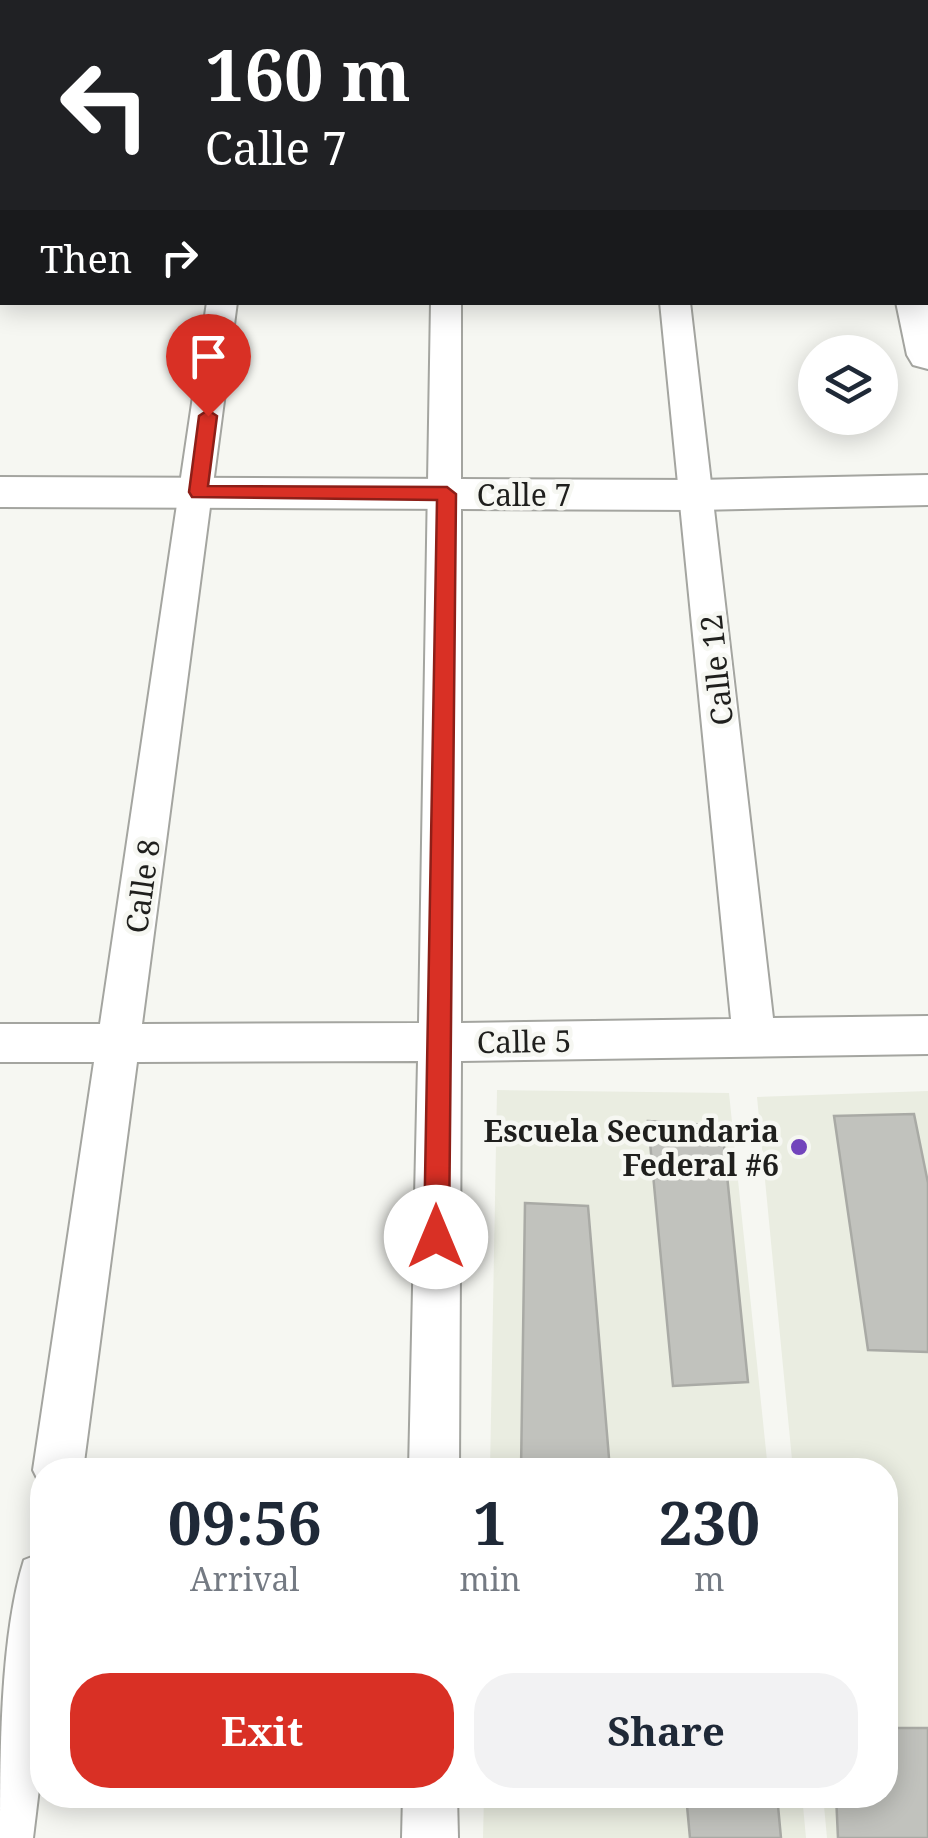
<!DOCTYPE html>
<style>
body{margin:0;font-family:"Noto Serif",serif;background:#f2f2f3;color:#1f2937;height:100vh;display:flex;flex-direction:column;font-size:38px;white-space:nowrap}
*{box-sizing:border-box;margin:0}
p{font-size:32px;color:#747a83}
.icon{flex:none;width:55px;height:55px;fill:none;stroke:currentColor;stroke-width:2;stroke-linecap:round;stroke-linejoin:round}
.map{position:relative;flex:1;overflow:hidden}
.sheet{position:absolute;left:30px;top:1458px;width:868px;height:350px;display:flex;flex-direction:column;background:#fff;border-radius:40px;box-shadow:0 5px 25px #0003}
.sheet>*{flex:none}
.hud{position:absolute;left:0px;top:0px;width:930px;height:305px;box-shadow:0 5px 25px #0003;background:#202124;color:#fff;overflow:hidden}
.buttons{position:absolute;left:798px;top:335px;display:grid;gap:20px}
.buttons a{display:grid;place-items:center;width:100px;height:100px;border-radius:50%;background:#fff;box-shadow:0 5px 25px #0003;font-size:50px}
.pin{position:absolute;display:grid;place-items:center;width:85px;height:85px;color:#fff;margin:-102px -42px;border-radius:50% 50% 50% 0;rotate:-45deg;box-shadow:0 0 10px #0007}
.pin .icon{rotate:45deg}
.me{position:absolute;width:110px;margin:-55px;rotate:0deg;stroke-linejoin:round;filter:drop-shadow(0 0 8px #0008)}
.turn{display:flex;align-items:center;gap:35px;height:210px;padding:0 40px;font-size:45px}
.turn .icon{width:130px;height:130px;stroke-width:2.5}
.turn b{display:block;font-size:70px;line-height:85px}
.then{display:flex;align-items:center;height:95px;padding:0 40px;background:#0003;gap:20px;font-size:38px}
.eta{display:flex;justify-content:space-evenly;align-items:center;height:170px;text-align:center}
.eta b{font-size:60px;font-weight:700;line-height:70px}
.cta{display:flex;gap:20px;margin-top:auto;padding:20px 40px}
.cta a{flex:1;height:115px;border-radius:40px;background:#d93025;color:#fff;font-size:40px;font-weight:700;line-height:115px;text-align:center}
.cta a+a{background:#f2f2f3;color:#1f2937}
.map>svg:first-child{display:block}
</style>
<div class="map">
<svg width="928" height="1838" viewBox="0 0 928 1838">
<rect width="100%" height="100%" fill="#f6f7f2"/>
<!-- built -->
<g fill="#eaede1">
<polygon points="497,1090 729,1093 768,1470 490,1470"/>
<polygon points="928,1091 928,1838 827,1838 823,1795 885,1795 885,1470 793,1470 757,1097"/>
<polygon points="484,1795 802,1795 806,1838 483,1838"/>
</g>
<!-- building -->
<g fill="#c1c2bd" stroke="#a9aaa5" stroke-width="2.5">
<rect x="320" y="0" width="102" height="2"/>
<polygon points="914,1114 928,1183 928,1352 868,1350 834,1116"/>
<polygon points="648,1121 722,1126 748,1382 673,1386"/>
<polygon points="525,1203 588,1206 610,1470 521,1470"/>
<polygon points="885,1728 928,1728 928,1838 838,1838 836,1795 885,1795"/>
<polygon points="686,1795 777,1795 781,1838 690,1838"/>
</g>
<g fill="none" stroke-linecap="round" stroke-linejoin="round">
<defs>
<g id="minor">
<rect x="251" y="0" width="24" height="2"/>
<rect x="443" y="0" width="24" height="2"/>
<rect x="634" y="0" width="24" height="2"/>
<rect x="0" y="133" width="2" height="16"/>
<polygon points="207,302 237,302 142,1024 419,1023 431,302 461,302 461,1023 731,1019 660,302 690,302 773,1018 928,1016 928,1054 461,1061 459,1470 409,1470 418,1061 137,1062 83,1470 42,1470 42,1488 33,1470 94,1062 0,1062 0,1024 100,1024"/>
<path d="M42,1553V1764L33,1838H0C0,1756 0,1636 24,1560Z"/>
<polygon points="403,1795 457,1795 458,1838 402,1838"/>
</g>
<polygon id="tertiary" points="928,475 928,505 698,510 0,507 0,477 698,480"/>
<g id="secondary">
<polygon points="870,0 904,0 905,2 871,2"/>
<polygon points="928,292 928,369 913,365 907,355 896,302 928,302"/>
</g>
</defs>
<!-- minor casing -->
<use href="#minor" stroke="#a4a5a0" stroke-width="4"/>
<!-- tertiary casing -->
<use href="#tertiary" stroke="#a4a5a0" stroke-width="4"/>
<!-- secondary casing -->
<use href="#secondary" stroke="#a4a5a0" stroke-width="4"/>
<!-- minor -->
<use href="#minor" fill="#fff" fill-rule="evenodd"/>
<!-- tertiary -->
<use href="#tertiary" fill="#fff" fill-rule="evenodd"/>
<!-- secondary -->
<use href="#secondary" fill="#fff" fill-rule="evenodd"/>
</g>
<!-- route -->
<polygon fill="#d93025" stroke="#8d1f18" stroke-width="2.5" points="208,410 217,416 208,486 447,487 456,494 449,1237 446,1246 436,1249 427,1246 424,1237 437,500 192,497 189,492 199,416"/>
<!-- markers -->
<circle fill="#7244bc" stroke="#f6f7f2" stroke-width="4" cx="799" cy="1147" r="10"/>
<g text-anchor="middle" dominant-baseline="central" stroke-width="9" stroke-linejoin="round" paint-order="stroke">
<!-- street labels -->
<g font-size="30" fill="#1f1f1d" stroke="#f6f7f2">
<text x="524" y="494">Calle 7</text>
<text transform="translate(716 670) rotate(-96)">Calle 12</text>
<text transform="translate(142 886) rotate(-82)">Calle 8</text>
<text transform="translate(524 1041) rotate(-1)">Calle 5</text>
</g>
<!-- poi labels -->
<g font-size="30" font-weight="bold" fill="#1f1f1d" stroke="#f6f7f2" text-anchor="end">
<text x="779" y="1130">Escuela Secundaria<tspan x="779" dy="34">Federal #6</tspan></text>
</g>
</g>
</svg>
<div class="buttons">
<a><svg class="icon" aria-label="layers" viewBox="0 0 24 24"><path d="M12 4l9 5-9 5-9-5zM3 14l9 5 9-5"/></svg></a>
</div>
<div class="pin" style="left:208px;top:416px;background:#d93025"><svg class="icon" aria-label="arrive" viewBox="0 0 24 24"><path d="M6 21V4h12l-3 4 3 4H6"/></svg></div>
<svg class="me" style="left:436px;top:1237px" viewBox="-20 -20 40 40"><circle r="19" fill="#fff"/><path d="M0-13L10 11 0 6-10 11z" fill="#d93025"/></svg>
<div class="hud">
<div class="turn"><svg class="icon" aria-label="left" viewBox="0 0 24 24"><path d="M17 20v-9H6M10 6l-5 5 5 5"/></svg><div><b>160 m</b>Calle 7</div></div>
<div class="then">Then<svg class="icon" aria-label="right" viewBox="0 0 24 24"><path d="M7 20v-9h11M14 6l5 5-5 5"/></svg></div>
</div>
<section class="sheet">
<div class="eta">
<div><b>09:56</b><p>Arrival</p></div>
<div><b>1</b><p>min</p></div>
<div><b>230</b><p>m</p></div>
</div>
<div class="cta"><a>Exit</a><a>Share</a></div>
</section>
</div>
